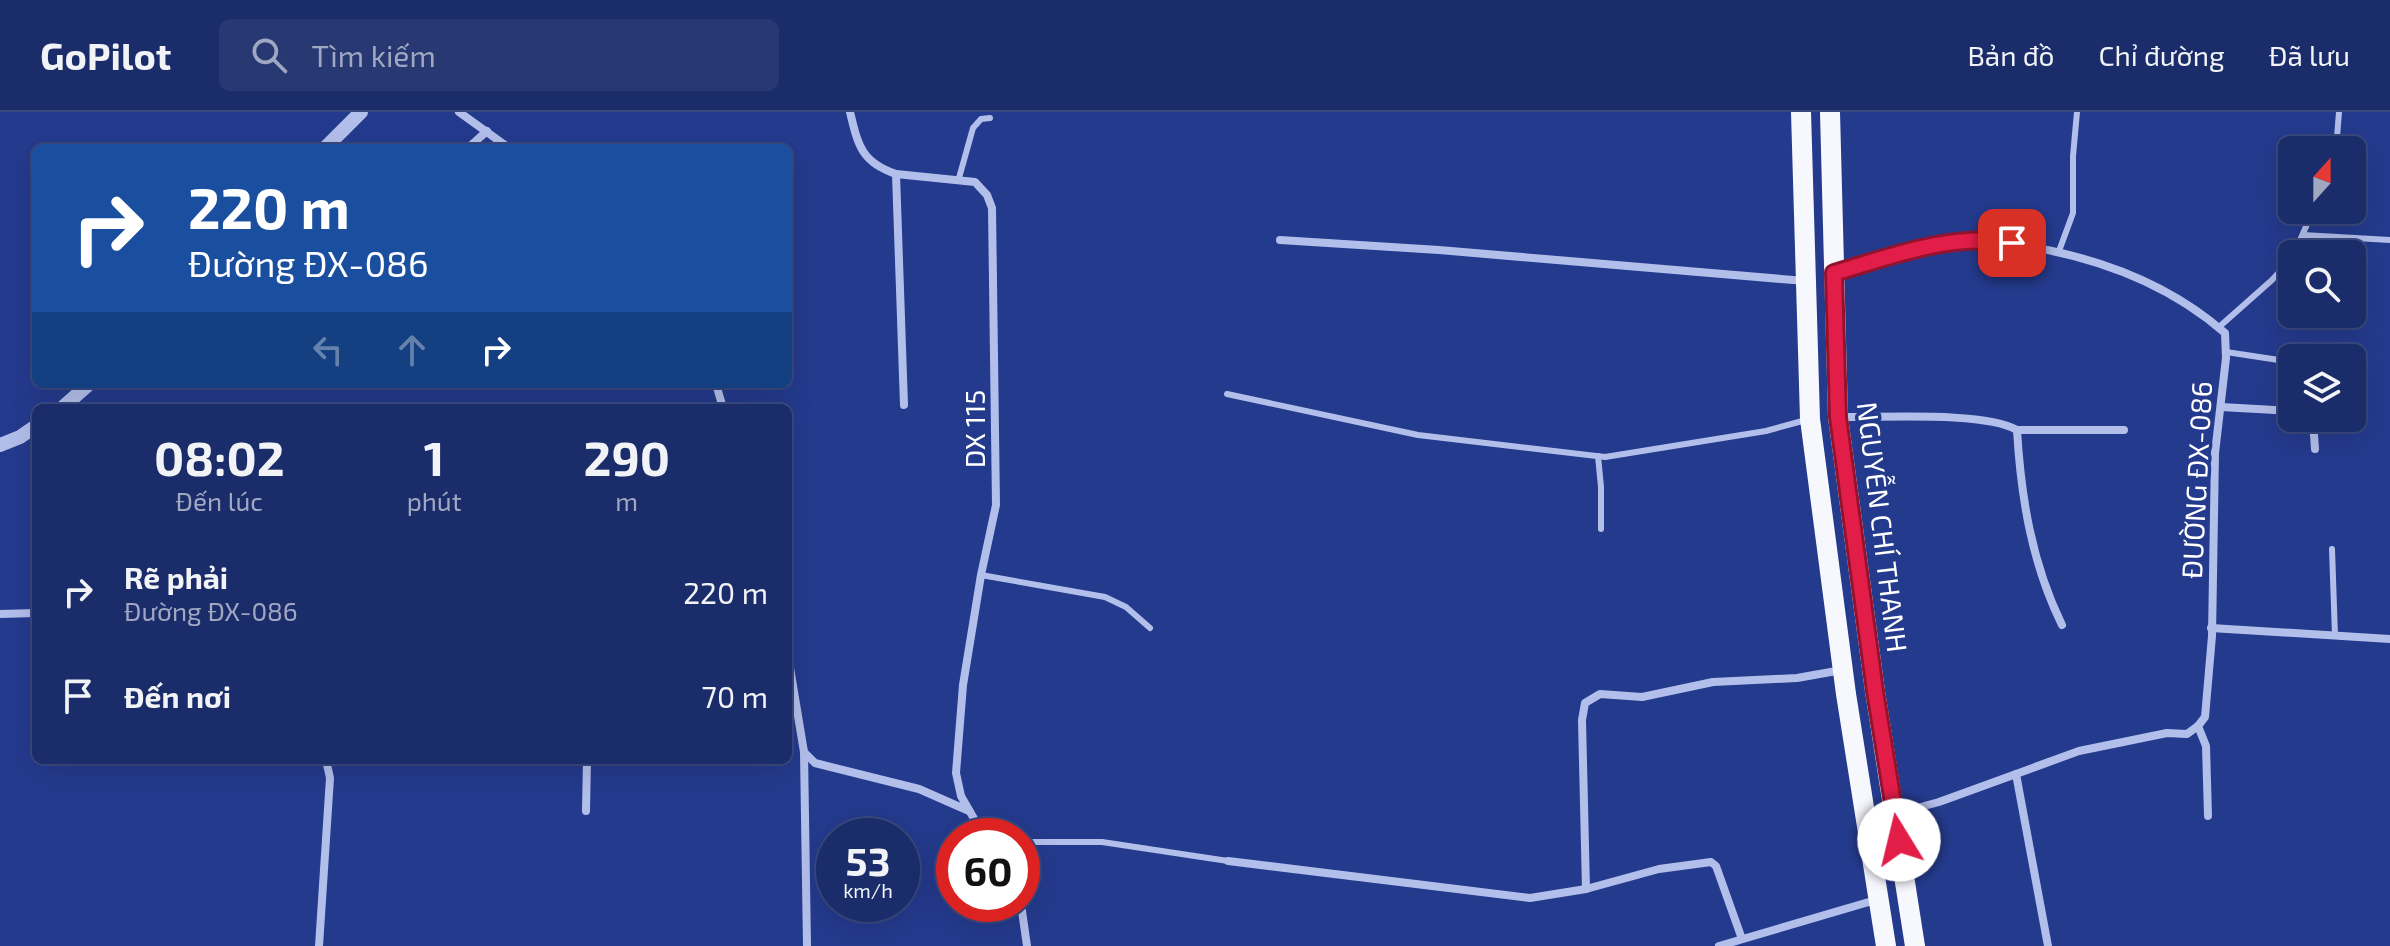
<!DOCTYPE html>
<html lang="vi">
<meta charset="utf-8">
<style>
body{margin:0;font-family:"Exo 2",sans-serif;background:#283872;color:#f1f3f6;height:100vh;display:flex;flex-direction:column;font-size:30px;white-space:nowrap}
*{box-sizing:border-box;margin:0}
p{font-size:26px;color:#a0a7c1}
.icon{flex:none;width:44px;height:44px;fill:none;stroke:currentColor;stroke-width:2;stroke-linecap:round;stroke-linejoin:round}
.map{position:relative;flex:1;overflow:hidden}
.panel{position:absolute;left:32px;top:292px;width:760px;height:360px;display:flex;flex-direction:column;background:#1b2c6a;border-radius:12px;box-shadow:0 8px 32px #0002,0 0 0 2px #39487e}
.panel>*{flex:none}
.banner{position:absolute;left:32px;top:32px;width:760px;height:244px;border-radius:12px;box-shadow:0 8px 32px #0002,0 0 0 2px #39487e;background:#1a4fa0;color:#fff;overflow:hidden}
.needle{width:52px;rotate:21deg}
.tools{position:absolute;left:2278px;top:24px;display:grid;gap:16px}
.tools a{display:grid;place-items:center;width:88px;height:88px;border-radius:12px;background:#1b2c6a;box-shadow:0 8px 32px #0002,0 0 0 2px #39487e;font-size:40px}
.speed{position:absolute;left:816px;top:706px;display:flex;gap:16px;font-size:40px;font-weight:700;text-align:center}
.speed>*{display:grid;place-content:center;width:104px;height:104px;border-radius:50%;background:#1b2c6a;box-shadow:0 8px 32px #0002,0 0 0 2px #39487e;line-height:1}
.speed small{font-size:20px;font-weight:400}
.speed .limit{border:12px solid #d22;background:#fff;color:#111}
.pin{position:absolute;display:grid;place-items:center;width:68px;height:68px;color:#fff;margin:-34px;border-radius:16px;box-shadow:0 4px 12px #0006}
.me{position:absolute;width:88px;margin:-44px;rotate:351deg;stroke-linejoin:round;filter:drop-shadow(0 0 6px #0008)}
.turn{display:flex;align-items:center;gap:28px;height:168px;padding:0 24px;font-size:36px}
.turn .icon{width:104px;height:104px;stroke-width:2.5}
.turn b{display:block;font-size:56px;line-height:68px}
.lanes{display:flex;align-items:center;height:76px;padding:0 24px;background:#0003;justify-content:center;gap:40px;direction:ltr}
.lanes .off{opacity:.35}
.eta{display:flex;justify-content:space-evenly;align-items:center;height:136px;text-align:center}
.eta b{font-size:48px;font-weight:700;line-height:56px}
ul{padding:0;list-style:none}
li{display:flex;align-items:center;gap:24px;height:104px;padding:0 24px}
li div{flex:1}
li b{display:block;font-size:30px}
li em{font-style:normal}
header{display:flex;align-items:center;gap:48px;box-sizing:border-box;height:112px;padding:0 40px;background:#1b2c6a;border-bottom:2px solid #39487e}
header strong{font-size:38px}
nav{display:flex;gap:44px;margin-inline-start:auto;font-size:28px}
.search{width:560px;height:72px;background:#283872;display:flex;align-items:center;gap:20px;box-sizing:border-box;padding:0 28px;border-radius:12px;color:#a0a7c1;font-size:30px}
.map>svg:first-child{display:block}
</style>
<header>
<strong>GoPilot</strong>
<div class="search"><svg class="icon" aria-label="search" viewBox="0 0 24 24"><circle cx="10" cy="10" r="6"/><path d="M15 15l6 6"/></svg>Tìm kiếm</div>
<nav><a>Bản đồ</a><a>Chỉ đường</a><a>Đã lưu</a></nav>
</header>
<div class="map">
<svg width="2390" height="834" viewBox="0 0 2390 834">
<rect width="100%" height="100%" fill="#243a8d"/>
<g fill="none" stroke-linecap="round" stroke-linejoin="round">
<!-- service -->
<g stroke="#b3bfeb" stroke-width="6">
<polyline points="2336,38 2339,0"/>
<polyline points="959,66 973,16 981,7 990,6"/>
<polyline points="2303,123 2390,128"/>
<polyline points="2059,139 2073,101 2073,44 2077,0"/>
<polyline points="2294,142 2308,110 2316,98"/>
<polyline points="2219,215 2272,168 2292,146"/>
<polyline points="2226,240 2292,250"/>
<polyline points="1227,282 1418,323 1605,345 1766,319 1806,308"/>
<polyline points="1598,344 1601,375 1601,417"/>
<polyline points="2332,437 2335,524"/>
<polyline points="981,463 1105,485 1126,495 1150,516"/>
<polyline points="1022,730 1102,730 1228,749"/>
</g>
<!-- minor -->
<g stroke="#b3bfeb" stroke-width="8">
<polyline points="459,0 509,36"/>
<path d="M850,0C858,33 861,50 896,62L975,70L987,83L992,96L996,393L981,463L963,573L956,661L961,684L984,724"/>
<polyline points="468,36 487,19"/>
<polyline points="896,62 904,293"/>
<polyline points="1280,128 1439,138 1805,169"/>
<path d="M1835,160C1884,147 1933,130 1984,127C1998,127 2013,131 2026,134C2099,146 2169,172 2225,221L2226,246L2215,341L2212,524L2205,605L2198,614L2187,622L2167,621L2079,639L1939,690L1895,702"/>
<polyline points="716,272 723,296"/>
<polyline points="2221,295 2292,299"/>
<path d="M1839,305C1880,306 1984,299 2017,318H2124"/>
<polyline points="2310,306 2313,309 2315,337"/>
<path d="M2017,318C2021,386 2032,452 2062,513"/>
<polyline points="0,502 36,501"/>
<polyline points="2211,516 2390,527"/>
<polyline points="788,544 804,640 815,651 919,677 969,699"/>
<polyline points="2198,614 2206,634 2208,704"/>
<polyline points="804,640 807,834"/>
<polyline points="2016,662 2048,834"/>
<polyline points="586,699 587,648"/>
<polyline points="1228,749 1530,786 1586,777 1659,757 1711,750 1716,754 1742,827"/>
<polyline points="1586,777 1582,608 1585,591 1600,582 1642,585 1713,570 1797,566 1842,558"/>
<polyline points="1021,792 1027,834"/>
<polyline points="319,834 330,666 326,648"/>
<polyline points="1719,834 1879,787"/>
</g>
<!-- tertiary -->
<g stroke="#b3bfeb" stroke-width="14">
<polyline points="325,36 361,0"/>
<polyline points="62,296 89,272"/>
<polyline points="0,333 20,325 36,314"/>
</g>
<!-- primary -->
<g stroke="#f7f8fe" stroke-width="20">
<polyline points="1801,0 1810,307 1846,582 1886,834"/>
<polyline points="1830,0 1838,305 1875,579 1915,834"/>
</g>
</g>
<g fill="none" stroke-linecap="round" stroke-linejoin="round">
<defs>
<path id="route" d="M1899,728L1875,579L1838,305L1834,161C1892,144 1951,121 2012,131"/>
</defs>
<!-- route casing -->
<use href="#route" stroke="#92132f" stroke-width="20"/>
<!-- route -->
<use href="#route" stroke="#e11d48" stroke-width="14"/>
</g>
<g text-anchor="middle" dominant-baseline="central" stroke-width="7" stroke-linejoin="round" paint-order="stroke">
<!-- street labels -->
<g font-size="28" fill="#fff" stroke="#243a8d">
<text transform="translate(974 317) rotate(-90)">DX 115</text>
<text transform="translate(2196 368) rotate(-87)">ĐƯỜNG ĐX-086</text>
<text transform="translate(1883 415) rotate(83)">NGUYỄN CHÍ THANH</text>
</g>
</g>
</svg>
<div class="tools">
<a><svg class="needle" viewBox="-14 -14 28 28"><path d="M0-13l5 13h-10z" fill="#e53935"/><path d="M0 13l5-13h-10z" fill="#a0a7c1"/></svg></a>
<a><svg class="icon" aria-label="search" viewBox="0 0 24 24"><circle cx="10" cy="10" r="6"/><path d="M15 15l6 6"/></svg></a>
<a><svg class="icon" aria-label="layers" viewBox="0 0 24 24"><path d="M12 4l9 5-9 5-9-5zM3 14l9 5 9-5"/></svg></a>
</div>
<div class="speed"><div>53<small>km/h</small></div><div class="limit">60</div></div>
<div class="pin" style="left:2012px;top:131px;background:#d93025"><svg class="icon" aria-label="arrive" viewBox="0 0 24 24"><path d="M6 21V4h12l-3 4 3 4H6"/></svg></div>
<svg class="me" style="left:1899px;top:728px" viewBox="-20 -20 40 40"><circle r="19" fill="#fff"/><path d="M0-13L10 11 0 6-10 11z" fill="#e11d48"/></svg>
<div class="banner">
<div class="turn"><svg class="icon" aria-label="right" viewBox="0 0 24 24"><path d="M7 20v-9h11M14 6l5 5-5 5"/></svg><div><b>220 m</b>Đường ĐX-086</div></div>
<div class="lanes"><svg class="icon off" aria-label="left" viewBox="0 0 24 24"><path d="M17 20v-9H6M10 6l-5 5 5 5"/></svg><svg class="icon off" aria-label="ahead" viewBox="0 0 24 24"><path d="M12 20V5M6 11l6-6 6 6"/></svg><svg class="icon" aria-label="right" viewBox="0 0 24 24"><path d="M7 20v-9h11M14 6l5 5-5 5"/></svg></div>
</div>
<section class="panel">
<div class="eta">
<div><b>08:02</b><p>Đến lúc</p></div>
<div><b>1</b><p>phút</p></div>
<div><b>290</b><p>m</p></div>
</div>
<ul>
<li><svg class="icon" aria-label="right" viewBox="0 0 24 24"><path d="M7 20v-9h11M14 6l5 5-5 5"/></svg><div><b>Rẽ phải</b><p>Đường ĐX-086</p></div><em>220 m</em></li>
<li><svg class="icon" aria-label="arrive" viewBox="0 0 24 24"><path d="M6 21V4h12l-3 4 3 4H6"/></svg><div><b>Đến nơi</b></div><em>70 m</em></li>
</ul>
</section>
</div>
